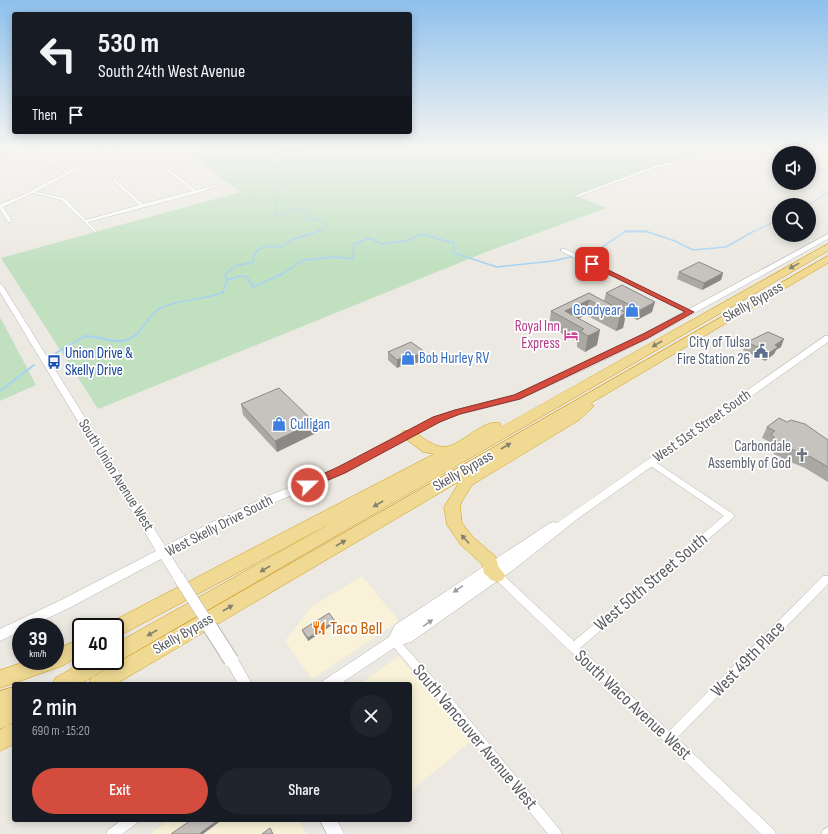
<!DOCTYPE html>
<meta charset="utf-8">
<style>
body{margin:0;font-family:"Sofia Sans Condensed",sans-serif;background:#20242c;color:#f1f3f6;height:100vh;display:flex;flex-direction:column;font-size:15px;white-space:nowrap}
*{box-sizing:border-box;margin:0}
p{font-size:13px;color:#9ea1a6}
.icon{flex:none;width:22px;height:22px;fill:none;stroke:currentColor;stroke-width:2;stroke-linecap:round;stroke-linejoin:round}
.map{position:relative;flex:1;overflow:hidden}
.panel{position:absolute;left:12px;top:682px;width:400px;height:140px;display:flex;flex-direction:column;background:#171b24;border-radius:4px;box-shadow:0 2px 10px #0003}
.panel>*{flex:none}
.top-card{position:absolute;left:12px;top:12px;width:400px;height:122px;border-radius:4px;box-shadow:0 2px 10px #0003;background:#171b24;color:#f1f3f6;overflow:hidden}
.tools{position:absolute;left:772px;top:146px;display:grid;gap:8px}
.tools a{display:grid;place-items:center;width:44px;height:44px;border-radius:50%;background:#171b24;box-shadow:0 2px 10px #0003;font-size:20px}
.speed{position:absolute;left:12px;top:618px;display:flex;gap:8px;font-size:20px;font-weight:700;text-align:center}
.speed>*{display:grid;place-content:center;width:52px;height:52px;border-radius:50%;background:#171b24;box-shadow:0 2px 10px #0003;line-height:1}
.speed small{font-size:10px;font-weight:400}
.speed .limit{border:2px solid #111;border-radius:6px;background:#fff;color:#111}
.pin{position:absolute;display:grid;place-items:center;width:34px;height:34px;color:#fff;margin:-17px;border-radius:8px;box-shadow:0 2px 6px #0006}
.me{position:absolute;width:44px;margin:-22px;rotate:68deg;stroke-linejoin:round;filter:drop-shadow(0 0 3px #0008)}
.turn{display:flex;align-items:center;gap:14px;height:84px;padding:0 20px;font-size:18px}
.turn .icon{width:52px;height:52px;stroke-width:2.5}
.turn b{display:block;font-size:28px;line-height:34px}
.then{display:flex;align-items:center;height:38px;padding:0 20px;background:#0003;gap:8px;font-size:15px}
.round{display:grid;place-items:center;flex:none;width:42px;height:42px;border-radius:21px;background:#20242c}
.headline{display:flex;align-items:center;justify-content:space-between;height:68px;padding:0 20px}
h1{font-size:24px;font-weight:600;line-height:30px}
.action{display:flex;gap:8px;margin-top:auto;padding:8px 20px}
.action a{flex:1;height:46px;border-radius:24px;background:#d44c3e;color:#fff;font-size:16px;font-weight:600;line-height:46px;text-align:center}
.action a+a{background:#20242c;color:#f1f3f6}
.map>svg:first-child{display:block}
</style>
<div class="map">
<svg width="828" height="834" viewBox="0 0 828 834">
<rect width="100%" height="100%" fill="#ebe9e1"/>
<!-- commercial -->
<g fill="#f9f2d8">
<polygon points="362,576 399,621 312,679 285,641 311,607"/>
<polygon points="399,656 470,742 410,792 410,684 360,684"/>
<polygon points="169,820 298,820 307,834 150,834"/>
</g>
<!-- green -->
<g fill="#c0e0c0">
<polygon points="217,149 707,149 577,196 606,208 486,252 98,409 1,258 240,192 190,155"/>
<polygon points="0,317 36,385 0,401"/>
</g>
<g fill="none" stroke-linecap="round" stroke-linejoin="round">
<!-- stream-far2 -->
<g stroke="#a7d2f4" stroke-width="1">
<path d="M309,149L298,152L284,151L265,156V160L281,164L273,171L271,178L283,185L275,191L278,200L275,213L285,216C294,207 301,209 312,213L305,219L322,221L327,228L316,232"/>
<polyline points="773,149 779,157"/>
<polyline points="809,167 828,171"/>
<polyline points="808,205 828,193"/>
<polyline points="625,232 647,232"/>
<polyline points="752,232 779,220"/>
</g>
<!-- stream-far1 -->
<g stroke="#a7d2f4" stroke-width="1.5">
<polyline points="227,280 241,276 247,277 253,287 284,273 303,260 335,257 353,259 354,244 370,238 381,244 406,241 421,234 454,243 454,253 497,267 553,261 596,251 626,231 645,231 675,241 693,250 726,247 754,231"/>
<path d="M227,280L225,274L236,266L253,262C253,246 267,245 281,247L291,240L319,231"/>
<path d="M136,335C144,327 150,314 159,309C179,298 203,301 223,292L227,280"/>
</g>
<!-- stream -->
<g stroke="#a7d2f4" stroke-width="2">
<path d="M56,353L85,336C104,336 120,349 137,334"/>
<polyline points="0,391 34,365"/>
</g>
<defs>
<g id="minor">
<polygon points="26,149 35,149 0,157 0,155"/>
<polygon points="110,149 115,149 36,192 65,198 86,220 139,205 113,181 113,179 115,179 143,204 192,191 156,162 155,158 164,149 168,149 159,158 160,162 196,190 216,185 218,186 198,193 88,222 97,231 95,232 61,200 33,193 3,207 12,221 10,222 8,222 0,209 0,204 21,196 66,172 36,167 35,167 35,165 69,171"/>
<polygon points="708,149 714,149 676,164 656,168 578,197 574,196 654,166 674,162"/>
<polygon points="561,249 565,249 693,312 692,313 688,313 561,251"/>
<polygon points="651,459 733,514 734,516 733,518 580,648 669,731 823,576 828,576 828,584 677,738 774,830 776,834 761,834 494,578 493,575 494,572 497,571 500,572 574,641 724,516 648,464 647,462 648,460"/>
<polygon points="394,637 397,638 454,701 560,830 562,834 548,834 446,709 391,644 389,641 391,638"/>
<polygon points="122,820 138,820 136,824 122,834 106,834 108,830"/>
<polygon points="828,827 828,834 821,834 823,830"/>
</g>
<g id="tertiary">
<polygon points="828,234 828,239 649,338 594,365 520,399 461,414 440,421 345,472 278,501 218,529 170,554 185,578 183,581 179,583 175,581 161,559 69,608 29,627 21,627 21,631 0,641 0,629 61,600 156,551 0,292 0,284 3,286 165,546 210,523 270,495 339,468 434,417 455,410 514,395 588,361 643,334"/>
<path d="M825,336H828V342L580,517L513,570L411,642L397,646L340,684H322L324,680L389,637L395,625L550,523L554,522L557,523ZM450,601L404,633H403H404Z"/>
<polygon points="231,654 236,656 252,684 238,684 225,660 226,656"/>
<polygon points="320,820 337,820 344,834 327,834"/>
</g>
<g id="motorway">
<path d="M828,244V251L121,660L115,662L112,661L110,667L80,684H53L55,678L85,661H115V644L335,521L121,635L115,637V627H107L109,623L434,454L423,452L403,437L401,434L403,431C419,427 429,451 449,446C464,442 484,419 500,423L501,427Z"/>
<polygon points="828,256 828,263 591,403 594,406 579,420 472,485 462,501 460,507 462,523 473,537 496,557 498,566 505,575 503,580 497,582 491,580 484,573 482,564 461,545 447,525 444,507 460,481 116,684 89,684 91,678"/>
<polygon points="81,638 81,655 62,666 0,688 0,670 27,661 55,661 55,651"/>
<polygon points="14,687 14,722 7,726 14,723 14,744 0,751 0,730 6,726 0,729 0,691"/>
</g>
</defs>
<!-- minor casing -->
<use href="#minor" stroke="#b2b3b7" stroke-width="1"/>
<!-- tertiary casing -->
<use href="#tertiary" stroke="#b2b3b7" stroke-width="1"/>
<!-- motorway casing -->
<use href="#motorway" stroke="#d29b1a" stroke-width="1"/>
<!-- minor -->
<use href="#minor" fill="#fff" fill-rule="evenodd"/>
<!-- tertiary -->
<use href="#tertiary" fill="#fff" fill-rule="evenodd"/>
<!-- motorway -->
<use href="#motorway" fill="#f0da93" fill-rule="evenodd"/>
<defs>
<polyline id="tertiary-bridge-far1" points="179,578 211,628"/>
<polyline id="tertiary-bridge" points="210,627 231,660"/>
</defs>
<!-- tertiary-bridge-far1 casing -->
<use href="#tertiary-bridge-far1" stroke="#b2b3b7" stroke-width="12" stroke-linecap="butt"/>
<!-- tertiary-bridge casing -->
<use href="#tertiary-bridge" stroke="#b2b3b7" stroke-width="16" stroke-linecap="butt"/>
<!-- tertiary-bridge-far1 -->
<use href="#tertiary-bridge-far1" stroke="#fff" stroke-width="11"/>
<!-- tertiary-bridge -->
<use href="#tertiary-bridge" stroke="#fff" stroke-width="14"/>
</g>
<!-- wall -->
<g fill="#aaa8a3">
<polygon points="679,272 723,273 721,280 702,290 677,279"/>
<polygon points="589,293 604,301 606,293 652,312 637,320 626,314 623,328 616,331 586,315 579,318 597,345 585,352 577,347 577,342 549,326 551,311"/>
<polygon points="411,342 425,359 414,364 411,361 397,368 388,360 388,352"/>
<polygon points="747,342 781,347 776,350 774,354 765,361 743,350"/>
<polygon points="241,404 314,422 316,433 277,452 243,415"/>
<polygon points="787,422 828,440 828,482 805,468 781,458 781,457 775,455 766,445 768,441 762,438 767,427"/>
<polygon points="335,623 308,641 303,633 302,630"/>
</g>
<!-- shaded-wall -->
<g fill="#8b8885">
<polygon points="723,273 721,280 702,290 704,283"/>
<polygon points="589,300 586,315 571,322 565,311"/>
<polygon points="655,302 652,312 637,320 640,310"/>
<polygon points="626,313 623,328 616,331 620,316"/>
<polygon points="600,330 597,345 585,352 588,336"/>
<polygon points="784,339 781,347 776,350 774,354 765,361 769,353 775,345"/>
<polygon points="425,352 425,359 414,364 414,356"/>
<polygon points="411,354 411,361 397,368 397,360"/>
<polygon points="314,422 316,433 277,452 275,441"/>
<polygon points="335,621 335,623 308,641 308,638"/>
<polygon points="218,820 222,820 203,834 199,834"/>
</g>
<!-- building -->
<g fill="#c6c3be" stroke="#8b8885">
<polygon points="699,262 723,273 704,283 679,272"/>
<polygon points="622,285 655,302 640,310 606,293"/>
<polygon points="589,293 626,313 620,316 589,300 565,311 600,330 588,336 580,331 584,329 551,311"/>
<polygon points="768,332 784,339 775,345 778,347 769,353 747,342"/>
<polygon points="411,342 425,352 414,356 411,354 397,360 388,352"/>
<polygon points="279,388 314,422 275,441 241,404"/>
<polygon points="779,418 787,422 791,420 805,424 828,440 828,467 811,457 786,447 787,446 781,444 771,434 775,431 767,427"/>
<polygon points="329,613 335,621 308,638 302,630"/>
<polygon points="191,820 218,820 199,834 171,834"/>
<polygon points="270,828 273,834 262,834"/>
</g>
<!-- one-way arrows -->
<defs><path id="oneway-solid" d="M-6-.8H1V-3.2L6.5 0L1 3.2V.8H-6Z"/></defs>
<g fill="#87826f">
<use href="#oneway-solid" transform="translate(794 266) rotate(151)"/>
<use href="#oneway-solid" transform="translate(657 344) rotate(150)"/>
<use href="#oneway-solid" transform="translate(506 446) rotate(-30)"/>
<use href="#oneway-solid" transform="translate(378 504) rotate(150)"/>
<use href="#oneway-solid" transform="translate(465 539) rotate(-133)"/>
<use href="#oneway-solid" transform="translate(341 543) rotate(-30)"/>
<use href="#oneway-solid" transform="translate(265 569) rotate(150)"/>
<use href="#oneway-solid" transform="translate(228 608) rotate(-30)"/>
<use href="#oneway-solid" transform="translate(152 633) rotate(150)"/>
</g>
<g fill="#9c9da0">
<use href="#oneway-solid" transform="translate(458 589) rotate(146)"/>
<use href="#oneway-solid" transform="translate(428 623) rotate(-35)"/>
</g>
<!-- sky -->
<linearGradient id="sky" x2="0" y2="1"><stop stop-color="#8ec0ed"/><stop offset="0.56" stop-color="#f6f5f2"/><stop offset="1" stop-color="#f6f5f2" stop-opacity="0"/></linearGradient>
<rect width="828" height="266" fill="url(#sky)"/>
<!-- route -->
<polygon fill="#d44c3e" stroke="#8a3128" points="590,263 594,263 694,312 648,338 520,399 460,414 440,422 345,473 312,487 305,487 303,485 305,482 338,467 433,417 455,410 514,395 643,334 685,312 590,265"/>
<!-- icons -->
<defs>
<symbol id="shop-bare" viewBox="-9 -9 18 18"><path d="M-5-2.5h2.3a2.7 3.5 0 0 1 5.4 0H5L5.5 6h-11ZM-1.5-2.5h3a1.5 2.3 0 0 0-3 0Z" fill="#3f7fe0" stroke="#fff" stroke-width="2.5" paint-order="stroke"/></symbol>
<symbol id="hotel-bare" viewBox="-9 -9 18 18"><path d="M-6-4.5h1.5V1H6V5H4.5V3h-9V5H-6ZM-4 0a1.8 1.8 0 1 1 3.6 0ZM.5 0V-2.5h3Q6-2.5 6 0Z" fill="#d1479c" stroke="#fff" stroke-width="2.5" paint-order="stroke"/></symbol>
<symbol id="civic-bare" viewBox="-9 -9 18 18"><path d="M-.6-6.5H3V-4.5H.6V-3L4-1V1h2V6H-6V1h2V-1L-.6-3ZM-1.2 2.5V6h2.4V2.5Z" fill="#5c6f8a" stroke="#fff" stroke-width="2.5" paint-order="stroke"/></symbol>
<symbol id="bus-bare" viewBox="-9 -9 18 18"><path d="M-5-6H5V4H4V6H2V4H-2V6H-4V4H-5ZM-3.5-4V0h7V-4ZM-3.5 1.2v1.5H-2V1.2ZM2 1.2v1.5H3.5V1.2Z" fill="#1a4fb4" stroke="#fff" stroke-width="2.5" paint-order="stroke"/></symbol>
<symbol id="church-bare" viewBox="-9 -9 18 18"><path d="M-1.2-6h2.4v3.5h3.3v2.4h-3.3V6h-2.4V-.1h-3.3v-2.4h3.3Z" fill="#6b7280" stroke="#fff" stroke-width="2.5" paint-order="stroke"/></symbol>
<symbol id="restaurant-bare" viewBox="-9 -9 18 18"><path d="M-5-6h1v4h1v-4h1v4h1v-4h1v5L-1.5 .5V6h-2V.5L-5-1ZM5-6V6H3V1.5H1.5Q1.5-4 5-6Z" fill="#e8710a" stroke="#fff" stroke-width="2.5" paint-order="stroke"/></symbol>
</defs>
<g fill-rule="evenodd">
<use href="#shop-bare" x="622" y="300" width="20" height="20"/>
<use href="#hotel-bare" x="561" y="325" width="20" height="20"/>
<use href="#civic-bare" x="751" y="341" width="20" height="20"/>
<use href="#shop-bare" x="398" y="348" width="20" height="20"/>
<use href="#bus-bare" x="44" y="352" width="20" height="20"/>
<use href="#shop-bare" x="269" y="414" width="20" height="20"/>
<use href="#church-bare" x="792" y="445" width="20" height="20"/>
<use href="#restaurant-bare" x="309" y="618" width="20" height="20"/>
</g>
<g text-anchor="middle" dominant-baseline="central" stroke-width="3.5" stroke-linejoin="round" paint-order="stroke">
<!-- street labels -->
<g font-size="15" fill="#5a5c60" stroke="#fff">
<text transform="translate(753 302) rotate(-30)">Skelly Bypass</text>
<text transform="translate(702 426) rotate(-35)">West 51st Street South</text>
<text transform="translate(463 471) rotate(-30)">Skelly Bypass</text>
<text transform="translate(116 475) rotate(58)">South Union Avenue West</text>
<text transform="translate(219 526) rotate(-27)">West Skelly Drive South</text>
<text transform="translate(183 634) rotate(-30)">Skelly Bypass</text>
</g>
<!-- shop labels -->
<g font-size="15" fill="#366cbe" stroke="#fff" text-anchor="start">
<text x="621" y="310" text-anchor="end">Goodyear</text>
<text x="419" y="358">Bob Hurley RV</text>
<text x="290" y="424">Culligan</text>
</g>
<!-- hotel labels -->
<g font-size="15" fill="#b23c85" stroke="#fff" text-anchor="end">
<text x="560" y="326">Royal Inn<tspan x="560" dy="17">Express</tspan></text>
</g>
<!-- service labels -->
<g font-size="15" fill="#4e5e75" stroke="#fff" text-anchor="end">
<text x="750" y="342">City of Tulsa<tspan x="750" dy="17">Fire Station 26</tspan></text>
</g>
<!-- transit labels -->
<g font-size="15" fill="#164399" stroke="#fff" text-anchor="start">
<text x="65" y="353">Union Drive &amp;<tspan x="65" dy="17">Skelly Drive</tspan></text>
</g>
<!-- worship labels -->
<g font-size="15" fill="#5b616d" stroke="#fff" text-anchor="end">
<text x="791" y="446">Carbondale<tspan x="791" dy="17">Assembly of God</tspan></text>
</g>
<!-- near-street labels -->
<g font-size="18" fill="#5a5c60" stroke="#fff">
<text transform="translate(651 582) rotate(-40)">West 50th Street South</text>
<text transform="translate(748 659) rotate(-46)">West 49th Place</text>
<text transform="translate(633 705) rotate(43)">South Waco Avenue West</text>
<text transform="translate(475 737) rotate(50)">South Vancouver Avenue West</text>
</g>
<!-- near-food labels -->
<g font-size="18" fill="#c56008" stroke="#fff" text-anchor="start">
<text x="330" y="628">Taco Bell</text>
</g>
</g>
</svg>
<div class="tools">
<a><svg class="icon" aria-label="sound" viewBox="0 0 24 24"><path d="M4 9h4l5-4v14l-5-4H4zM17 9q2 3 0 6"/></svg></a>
<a><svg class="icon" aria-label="search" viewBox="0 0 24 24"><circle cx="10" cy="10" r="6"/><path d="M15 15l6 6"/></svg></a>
</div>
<div class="speed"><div>39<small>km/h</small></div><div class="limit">40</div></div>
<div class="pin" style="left:592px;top:264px;background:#d93025"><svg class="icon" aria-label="arrive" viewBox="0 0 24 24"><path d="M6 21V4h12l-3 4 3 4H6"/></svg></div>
<svg class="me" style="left:308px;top:485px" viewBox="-20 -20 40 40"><circle r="17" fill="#d44c3e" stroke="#fff" stroke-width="3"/><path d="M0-11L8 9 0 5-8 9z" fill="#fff"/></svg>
<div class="top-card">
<div class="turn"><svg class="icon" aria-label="left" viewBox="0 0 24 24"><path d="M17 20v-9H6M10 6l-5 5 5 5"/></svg><div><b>530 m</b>South 24th West Avenue</div></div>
<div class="then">Then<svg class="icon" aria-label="arrive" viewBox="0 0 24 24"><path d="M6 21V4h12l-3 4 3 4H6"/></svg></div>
</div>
<section class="panel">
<div class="headline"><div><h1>2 min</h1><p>690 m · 15:20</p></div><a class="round"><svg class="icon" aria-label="close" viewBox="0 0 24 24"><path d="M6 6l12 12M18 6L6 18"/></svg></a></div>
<div class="action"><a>Exit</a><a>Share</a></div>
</section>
</div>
